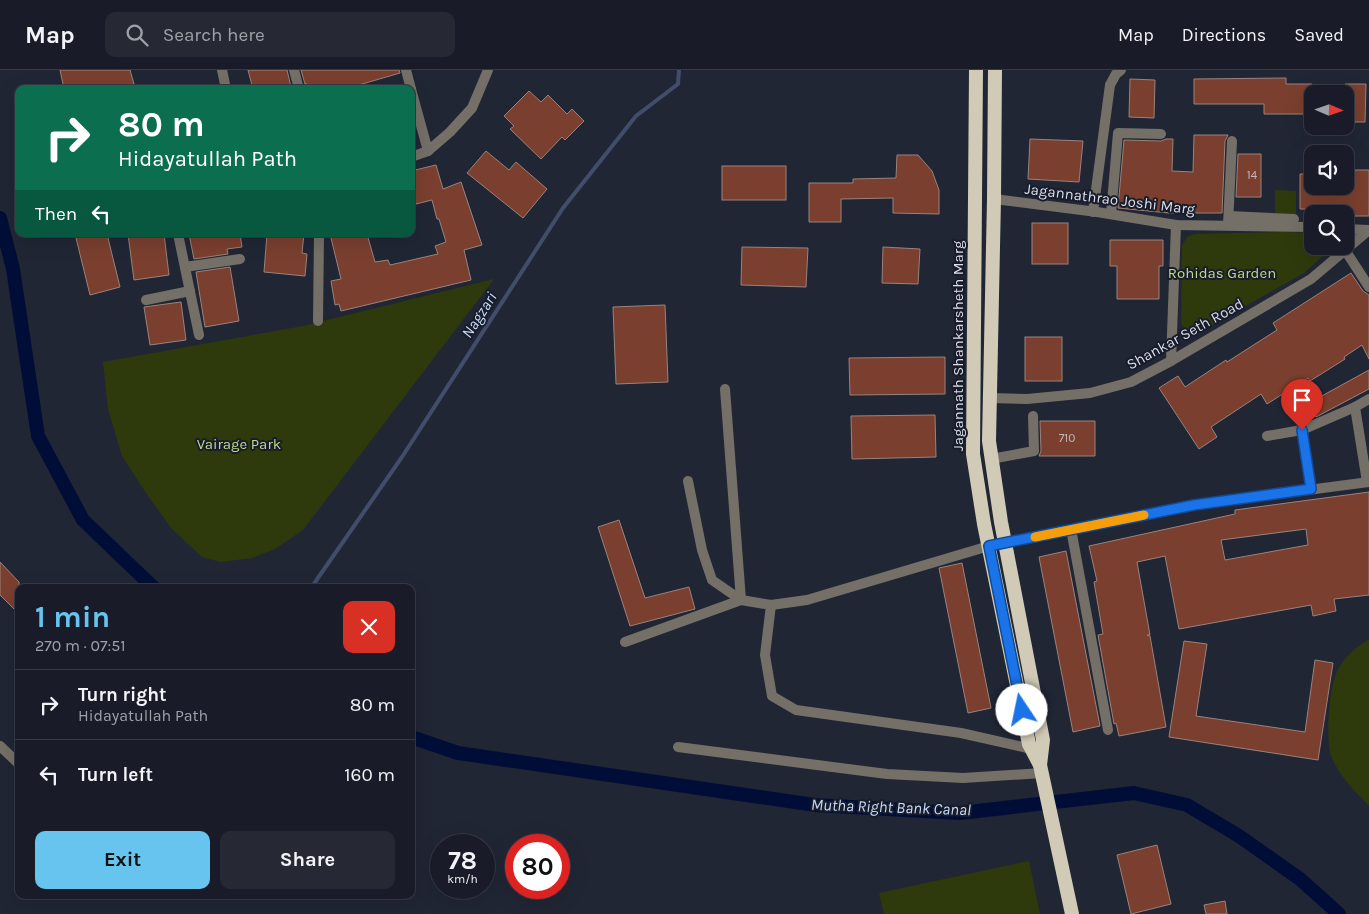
<!DOCTYPE html>
<meta charset="utf-8">
<style>
body{margin:0;font-family:Karla,sans-serif;background:#262934;color:#f1f3f6;height:100vh;display:flex;flex-direction:column;font-size:19px;white-space:nowrap}
*{box-sizing:border-box;margin:0}
p{font-size:16px;color:#9fa1a8}
.icon{flex:none;width:28px;height:28px;fill:none;stroke:currentColor;stroke-width:2;stroke-linecap:round;stroke-linejoin:round}
.map{position:relative;flex:1;overflow:hidden}
.side{position:absolute;left:15px;top:514px;width:400px;height:315px;display:flex;flex-direction:column;background:#191c28;border-radius:10px;box-shadow:0 5px 20px #0002,0 0 0 1px #373a45}
.side>*{flex:none}
.top-card{position:absolute;left:15px;top:15px;width:400px;height:152px;border-radius:10px;box-shadow:0 5px 20px #0002,0 0 0 1px #373a45;background:#0b6e4f;color:#fff;overflow:hidden}
.needle{width:32px;rotate:92deg}
.controls{position:absolute;left:1304px;top:15px;display:grid;gap:10px}
.controls a{display:grid;place-items:center;width:50px;height:50px;border-radius:10px;background:#191c28;box-shadow:0 5px 20px #0002,0 0 0 1px #373a45;font-size:25px}
.speed{position:absolute;left:430px;top:764px;display:flex;gap:10px;font-size:25px;font-weight:700;text-align:center}
.speed>*{display:grid;place-content:center;width:65px;height:65px;border-radius:50%;background:#191c28;box-shadow:0 5px 20px #0002,0 0 0 1px #373a45;line-height:1}
.speed small{font-size:12px;font-weight:400}
.speed .limit{border:8px solid #d22;background:#fff;color:#111}
.pin{position:absolute;display:grid;place-items:center;width:42px;height:42px;color:#fff;margin:-51px -21px;border-radius:50% 50% 50% 0;rotate:-45deg;box-shadow:0 0 5px #0007}
.pin .icon{rotate:45deg}
.me{position:absolute;width:55px;margin:-28px;rotate:349deg;stroke-linejoin:round;filter:drop-shadow(0 0 4px #0008)}
.turn{display:flex;align-items:center;gap:18px;height:105px;padding:0 20px;font-size:22px}
.turn .icon{width:65px;height:65px;stroke-width:2.5}
.turn b{display:block;font-size:35px;line-height:42px}
.then{display:flex;align-items:center;height:48px;padding:0 20px;background:#0003;gap:10px;font-size:19px}
.round{display:grid;place-items:center;flex:none;width:52px;height:52px;border-radius:10px;background:#262934}
.summary{display:flex;align-items:center;justify-content:space-between;height:85px;padding:0 20px}
h1{font-size:30px;font-weight:700;line-height:38px;color:#66c4ef}
.cta{display:flex;gap:10px;margin-top:auto;padding:10px 20px}
.cta a{flex:1;height:58px;border-radius:10px;background:#66c4ef;color:#111;font-size:20px;font-weight:700;line-height:58px;text-align:center}
.cta a+a{background:#262934;color:#f1f3f6}
ul{padding:0;list-style:none}
li{display:flex;align-items:center;gap:15px;height:70px;padding:0 20px;border-top:1px solid #373a45}
li div{flex:1}
li b{display:block;font-size:19px}
li em{font-style:normal}
header{display:flex;align-items:center;gap:30px;box-sizing:border-box;height:70px;padding:0 25px;background:#191c28;border-bottom:1px solid #373a45}
header strong{font-size:24px}
nav{display:flex;gap:28px;margin-inline-start:auto;font-size:18px}
.search{width:350px;height:45px;background:#262934;display:flex;align-items:center;gap:12px;box-sizing:border-box;padding:0 18px;border-radius:10px;color:#9fa1a8;font-size:19px}
.map>svg:first-child{display:block}
</style>
<header>
<strong>Map</strong>
<div class="search"><svg class="icon" aria-label="search" viewBox="0 0 24 24"><circle cx="10" cy="10" r="6"/><path d="M15 15l6 6"/></svg>Search here</div>
<nav><a>Map</a><a>Directions</a><a>Saved</a></nav>
</header>
<div class="map">
<svg width="1369" height="844" viewBox="0 0 1369 844">
<rect width="100%" height="100%" fill="#212635"/>
<!-- green -->
<g fill="#2f3a0c">
<polygon points="1275,120 1296,121 1296,144 1275,144"/>
<polygon points="1286,162 1312,163 1312,176 1334,176 1304,203 1191,267 1181,254 1182,175 1188,166 1195,164"/>
<polygon points="494,209 303,460 275,479 252,488 221,492 202,487 172,459 148,426 122,386 108,339 103,292 303,256"/>
<path d="M1369,569V736C1355,721 1340,707 1332,688C1325,673 1329,620 1336,604C1342,589 1355,578 1369,569Z"/>
<polygon points="1029,791 1040,844 884,844 879,823"/>
</g>
<g fill="none" stroke-linecap="round" stroke-linejoin="round">
<!-- stream -->
<polyline stroke="#424d6c" stroke-width="4" points="311,518 402,387 563,138 636,46 678,14 679,0"/>
<!-- canal -->
<g stroke="#000e37" stroke-width="14">
<polyline points="0,148 13,199 38,366 83,450 154,518"/>
<polyline points="411,667 458,683 815,735 960,743 1134,723 1187,735 1239,766 1300,809 1339,844"/>
</g>
</g>
<!-- building -->
<g fill="#7a3f2f" stroke="#99837c" fill-rule="evenodd">
<polygon points="60,0 130,0 134,14 116,19 64,19"/>
<polygon points="248,0 287,0 291,17 285,19 253,19"/>
<polygon points="301,0 399,0 400,3 345,19 308,19 306,13 305,14"/>
<polygon points="1286,8 1286,14 1312,14 1312,44 1264,44 1264,34 1194,34 1194,9"/>
<polygon points="1130,9 1155,10 1154,48 1129,47"/>
<polygon points="1345,14 1366,14 1365,52 1345,52"/>
<polygon points="529,21 541,32 548,25 567,44 572,39 584,51 565,70 562,67 541,89 510,59 514,56 504,46"/>
<polygon points="1194,65 1228,65 1225,71 1222,143 1169,143 1118,138 1124,70 1161,71 1166,69 1173,69 1172,101 1193,102"/>
<polygon points="1030,69 1083,71 1079,112 1028,109"/>
<polygon points="486,81 509,100 516,92 547,119 523,148 467,103"/>
<polygon points="1238,84 1261,84 1261,127 1236,127"/>
<polygon points="897,85 918,85 932,101 939,120 939,144 893,143 893,128 841,129 841,152 809,152 809,113 853,113 853,109 896,108"/>
<polygon points="436,95 443,119 461,112 482,175 464,180 471,210 341,241 339,234 335,235 331,211 341,209 330,164 347,164 348,167 358,164 367,164 375,192 388,190 390,195 438,184 435,176 446,172 439,149 437,149 432,130 416,134 411,113 411,101"/>
<rect x="722" y="96" width="64" height="34"/>
<polygon points="1345,100 1369,100 1369,146 1345,146 1345,140 1300,139 1300,104 1312,104 1312,116 1345,116"/>
<rect x="1032" y="153" width="36" height="41"/>
<polygon points="75,164 107,164 120,217 90,225"/>
<polygon points="128,164 164,164 169,205 134,210"/>
<polygon points="189,164 240,164 242,177 227,179 228,184 194,189"/>
<polygon points="267,164 304,164 302,183 307,184 305,206 264,202"/>
<polygon points="1110,170 1163,170 1163,196 1159,196 1159,229 1117,229 1117,196 1110,196"/>
<polygon points="742,177 808,178 806,217 741,215"/>
<polygon points="883,177 920,179 918,214 882,213"/>
<polygon points="230,197 239,251 205,257 196,202"/>
<polygon points="1351,203 1363,221 1369,225 1369,289 1362,275 1344,287 1345,289 1310,311 1308,308 1267,334 1261,324 1211,357 1217,367 1199,379 1159,318 1178,306 1185,317 1226,290 1227,292 1277,260 1273,253"/>
<polygon points="181,232 186,270 150,275 144,237"/>
<polygon points="665,235 668,312 616,314 613,237"/>
<rect x="1025" y="267" width="37" height="44"/>
<polygon points="945,287 945,324 850,325 849,288"/>
<polygon points="1369,300 1369,319 1316,347 1309,333"/>
<polygon points="935,345 936,387 852,389 851,346"/>
<polygon points="1040,351 1095,351 1095,386 1039,386 1041,381"/>
<path d="M1369,422V525L1334,529L1336,541L1313,546L1311,535L1179,559L1165,486L1137,492L1150,565H1147L1150,566L1166,657L1119,666L1116,653L1114,654L1098,565L1103,564L1094,512L1097,511L1089,476L1235,444V440ZM1306,459L1308,475L1225,490L1221,470Z"/>
<polygon points="619,450 645,528 689,517 695,539 630,556 598,457"/>
<polygon points="1066,481 1100,656 1073,662 1039,487"/>
<polygon points="0,492 19,512 19,544 0,525"/>
<polygon points="962,493 991,638 968,643 939,498"/>
<polygon points="1184,571 1207,574 1196,646 1305,662 1315,590 1333,593 1318,690 1169,667"/>
<polygon points="1157,775 1171,834 1131,844 1117,785"/>
<polygon points="1225,831 1227,844 1206,844 1204,835"/>
</g>
<g fill="none" stroke-linecap="round" stroke-linejoin="round">
<!-- minor -->
<g stroke="#747068" stroke-width="10">
<polyline points="222,0 226,19"/>
<polyline points="294,0 299,19"/>
<polyline points="406,0 411,19"/>
<polyline points="411,19 428,81"/>
<polyline points="411,87 428,81 450,62 472,38 488,0"/>
<polyline points="1093,142 1110,15 1116,4 1121,0"/>
<polyline points="1111,144 1118,63 1161,64"/>
<polyline points="1229,146 1294,149"/>
<polyline points="1228,155 1232,71"/>
<polyline points="178,164 199,265"/>
<polyline points="1345,180 1369,217"/>
<polyline points="185,197 240,189"/>
<polyline points="146,230 190,221"/>
<polyline points="318,251 319,164"/>
<polyline points="1171,291 1176,155"/>
<polyline points="990,328 1027,329 1090,323 1131,312 1171,291 1311,209 1369,160"/>
<polyline points="1355,337 1367,412"/>
<polyline points="1302,360 1311,419"/>
<polyline points="1267,366 1302,360 1355,337 1369,329"/>
<polyline points="991,389 1034,381 1033,346"/>
<polyline points="688,411 702,480 712,510 741,530 771,535 807,530 989,476"/>
<polyline points="1071,459 1108,660"/>
<polyline points="771,535 765,585 772,626 796,640 961,663 1032,679"/>
<polyline points="625,572 741,530 725,319"/>
<polyline points="0,676 19,694"/>
<polyline points="678,677 887,704 963,708 1042,703"/>
</g>
<!-- tertiary -->
<g stroke="#747068" stroke-width="10">
<polyline points="994,129 1097,142 1176,155 1312,157"/>
<polyline points="1345,159 1369,160"/>
<polyline points="989,476 1194,435 1369,412"/>
</g>
<!-- trunk -->
<g stroke="#d0cab6" stroke-width="14">
<polyline points="976,0 973,384 984,454 1029,674 1040,695 1072,844"/>
<polyline points="995,0 994,129 989,371 1001,452 1043,670 1040,695"/>
</g>
</g>
<g fill="none" stroke-linecap="round" stroke-linejoin="round">
<defs>
<polyline id="route" points="1022,640 989,476 1194,435 1311,419 1302,360"/>
</defs>
<!-- route casing -->
<use href="#route" stroke="#114b97" stroke-width="12"/>
<!-- route -->
<use href="#route" stroke="#1a73e8" stroke-width="9"/>
<!-- slow -->
<polyline stroke="#f59e0b" stroke-width="9" points="1035,467 1144,445"/>
</g>
<g text-anchor="middle" dominant-baseline="central" stroke-width="4" stroke-linejoin="round" paint-order="stroke">
<!-- number labels -->
<g font-size="12" fill="#c3b7ba">
<text x="1252" y="105">14</text>
<text x="1067" y="368">710</text>
</g>
<!-- street labels -->
<g font-size="15" fill="#dbdfe9" stroke="#181c2b">
<text transform="translate(1110 129) rotate(7)">Jagannathrao Joshi Marg</text>
<text transform="translate(1185 264) rotate(-29)">Shankar Seth Road</text>
<text transform="translate(958 276) rotate(-90)">Jagannath Shankarsheth Marg</text>
</g>
<!-- park labels -->
<g font-size="15" fill="#c1db83" stroke="#181c2b">
<text x="1222" y="203">Rohidas Garden</text>
<text x="239" y="374">Vairage Park</text>
</g>
<!-- water labels -->
<g font-size="16" font-style="italic" fill="#c8dcfa" stroke="#181c2b">
<text transform="translate(479 245) rotate(-57)">Nagzari</text>
<text transform="translate(891 737) rotate(2)">Mutha Right Bank Canal</text>
</g>
</g>
</svg>
<div class="controls">
<a><svg class="needle" viewBox="-14 -14 28 28"><path d="M0-13l5 13h-10z" fill="#e53935"/><path d="M0 13l5-13h-10z" fill="#9fa1a8"/></svg></a>
<a><svg class="icon" aria-label="sound" viewBox="0 0 24 24"><path d="M4 9h4l5-4v14l-5-4H4zM17 9q2 3 0 6"/></svg></a>
<a><svg class="icon" aria-label="search" viewBox="0 0 24 24"><circle cx="10" cy="10" r="6"/><path d="M15 15l6 6"/></svg></a>
</div>
<div class="speed"><div>78<small>km/h</small></div><div class="limit">80</div></div>
<div class="pin" style="left:1302px;top:360px;background:#d93025"><svg class="icon" aria-label="arrive" viewBox="0 0 24 24"><path d="M6 21V4h12l-3 4 3 4H6"/></svg></div>
<svg class="me" style="left:1022px;top:640px" viewBox="-20 -20 40 40"><circle r="19" fill="#fff"/><path d="M0-13L10 11 0 6-10 11z" fill="#1a73e8"/></svg>
<div class="top-card">
<div class="turn"><svg class="icon" aria-label="right" viewBox="0 0 24 24"><path d="M7 20v-9h11M14 6l5 5-5 5"/></svg><div><b>80 m</b>Hidayatullah Path</div></div>
<div class="then">Then<svg class="icon" aria-label="left" viewBox="0 0 24 24"><path d="M17 20v-9H6M10 6l-5 5 5 5"/></svg></div>
</div>
<section class="side">
<div class="summary"><div><h1>1 min</h1><p>270 m · 07:51</p></div><a class="round" style="background:#d93025;color:#fff"><svg class="icon" aria-label="close" viewBox="0 0 24 24"><path d="M6 6l12 12M18 6L6 18"/></svg></a></div>
<ul>
<li><svg class="icon" aria-label="right" viewBox="0 0 24 24"><path d="M7 20v-9h11M14 6l5 5-5 5"/></svg><div><b>Turn right</b><p>Hidayatullah Path</p></div><em>80 m</em></li>
<li><svg class="icon" aria-label="left" viewBox="0 0 24 24"><path d="M17 20v-9H6M10 6l-5 5 5 5"/></svg><div><b>Turn left</b></div><em>160 m</em></li>
</ul>
<div class="cta"><a>Exit</a><a>Share</a></div>
</section>
</div>
